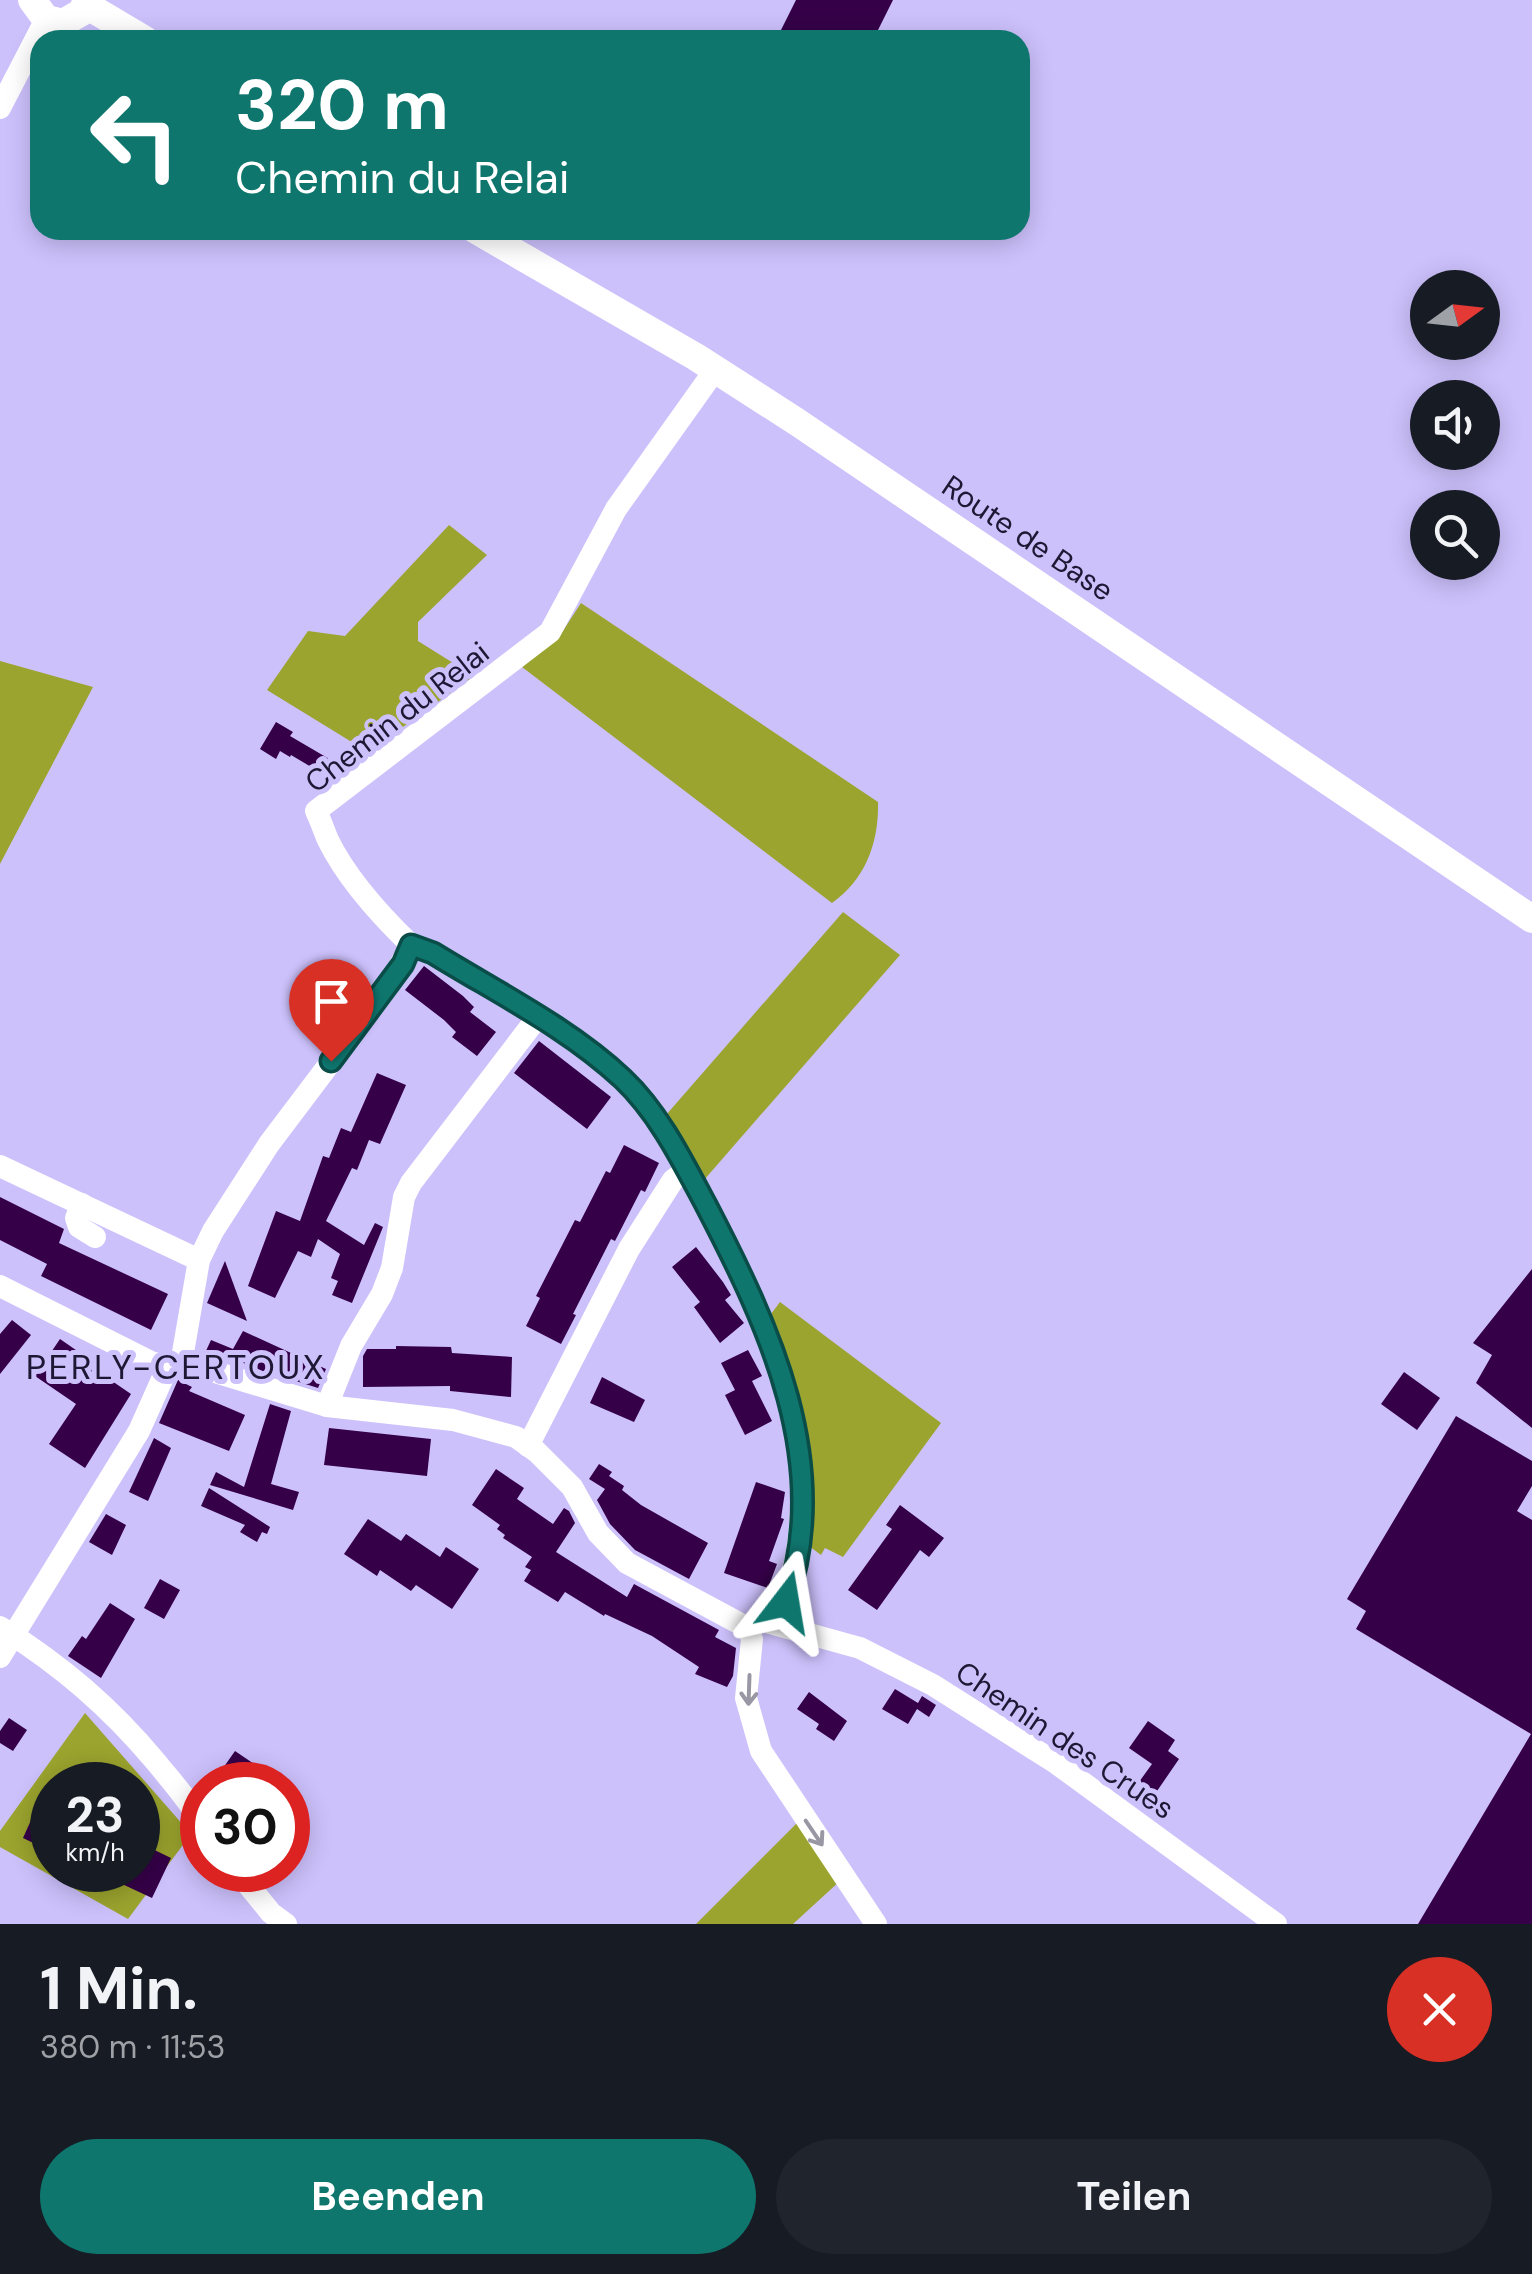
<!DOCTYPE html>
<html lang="de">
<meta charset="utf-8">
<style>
body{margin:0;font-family:"DM Sans",sans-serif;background:#20242c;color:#f1f3f6;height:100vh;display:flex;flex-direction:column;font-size:38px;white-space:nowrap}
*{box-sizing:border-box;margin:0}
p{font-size:32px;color:#9ea1a6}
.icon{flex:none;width:55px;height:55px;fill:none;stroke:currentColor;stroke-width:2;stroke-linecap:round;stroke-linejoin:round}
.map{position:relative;height:1924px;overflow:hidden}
.drawer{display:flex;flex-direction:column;background:#171b24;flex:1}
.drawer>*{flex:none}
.top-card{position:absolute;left:30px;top:30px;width:1000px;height:210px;border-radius:30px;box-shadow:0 5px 25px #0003;background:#0f766e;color:#fff;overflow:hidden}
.needle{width:65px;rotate:75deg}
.fabs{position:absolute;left:1410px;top:270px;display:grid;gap:20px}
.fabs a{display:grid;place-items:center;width:90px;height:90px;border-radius:50%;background:#171b24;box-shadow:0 5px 25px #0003;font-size:50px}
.speed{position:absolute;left:30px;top:1762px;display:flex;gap:20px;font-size:50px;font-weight:700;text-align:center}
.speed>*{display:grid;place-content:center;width:130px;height:130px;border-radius:50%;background:#171b24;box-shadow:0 5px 25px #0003;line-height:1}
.speed small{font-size:25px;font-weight:400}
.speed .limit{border:15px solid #d22;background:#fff;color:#111}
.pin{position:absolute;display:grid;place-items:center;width:85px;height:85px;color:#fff;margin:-102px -42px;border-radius:50% 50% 50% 0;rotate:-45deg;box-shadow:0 0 10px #0007}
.pin .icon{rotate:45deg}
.me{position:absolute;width:110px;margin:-55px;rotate:14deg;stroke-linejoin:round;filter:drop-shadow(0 0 8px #0008)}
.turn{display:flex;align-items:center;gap:35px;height:210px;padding:0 40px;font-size:45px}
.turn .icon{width:130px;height:130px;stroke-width:2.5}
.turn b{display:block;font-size:70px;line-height:85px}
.round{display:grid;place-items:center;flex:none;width:105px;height:105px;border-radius:52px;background:#20242c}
.head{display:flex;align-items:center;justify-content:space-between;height:170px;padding:0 40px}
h1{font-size:60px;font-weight:700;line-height:75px}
.action{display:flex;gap:20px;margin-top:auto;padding:20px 40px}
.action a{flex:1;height:115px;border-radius:60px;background:#0f766e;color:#fff;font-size:40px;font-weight:700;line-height:115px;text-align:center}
.action a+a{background:#20242c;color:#f1f3f6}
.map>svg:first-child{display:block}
</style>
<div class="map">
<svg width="1532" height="1924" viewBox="0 0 1532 1924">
<rect width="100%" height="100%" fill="#cdc1fc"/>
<!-- green -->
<g fill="#9ba42e" fill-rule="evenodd">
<polygon points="449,525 487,555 418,622 418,641 474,676 368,752 267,690 308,631 345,636"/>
<path d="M581,603L878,802C879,842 866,879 832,903L522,667L559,637Z"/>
<polygon points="0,661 93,687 0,864"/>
<polygon points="843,912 900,955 704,1180 666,1115"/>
<polygon points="780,1302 941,1423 843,1557 825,1548 821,1555 809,1546 811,1520 771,1314"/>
<path d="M85,1713L191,1834L128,1919L0,1847V1831ZM52,1785H138V1870H52Z"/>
<polygon points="800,1820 841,1880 793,1924 696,1924"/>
</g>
<!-- building -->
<g fill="#350048">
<polygon points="796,0 893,0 873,40 776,40"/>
<polygon points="276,722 293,732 290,736 331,760 323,774 291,755 290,757 280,751 276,759 260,749"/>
<polygon points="424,966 463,996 474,1007 470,1012 496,1032 477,1056 452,1037 456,1032 444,1020 405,990"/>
<polygon points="539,1041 611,1097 587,1129 514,1073"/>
<polygon points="377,1073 406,1085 380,1144 369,1140 357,1170 352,1168 326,1221 364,1245 375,1223 383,1227 352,1303 332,1295 338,1281 331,1278 340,1254 318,1239 311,1257 298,1251 275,1298 248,1286 276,1211 300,1221 323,1156 329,1158 341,1128 351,1132"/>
<polygon points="624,1145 659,1163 645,1192 641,1190 615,1241 611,1239 573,1314 576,1315 561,1344 526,1326 540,1298 536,1296 575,1220 580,1222 606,1171 610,1173"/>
<polygon points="0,1197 64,1229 59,1243 168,1294 151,1330 41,1276 47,1264 0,1240"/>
<polygon points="696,1247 723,1282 731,1295 725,1300 744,1323 720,1343 694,1307 700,1302 672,1267"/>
<polygon points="225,1261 247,1321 207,1303"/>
<polygon points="1532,1269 1532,1428 1476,1383 1492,1355 1473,1343"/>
<polygon points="12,1320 31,1335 0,1374 0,1334"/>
<polygon points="243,1331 326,1369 318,1388 277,1375 278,1370 268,1366 265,1372 232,1358 231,1361 205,1353 211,1340 233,1349"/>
<polygon points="60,1339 99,1366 96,1370 131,1394 85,1468 49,1444 76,1404 35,1376"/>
<polygon points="396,1346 451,1347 452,1353 512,1357 511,1397 450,1391 450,1386 363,1387 363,1356 367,1349 396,1349"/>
<polygon points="748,1350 762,1376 752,1381 772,1421 745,1435 725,1395 735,1390 721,1363"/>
<polygon points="1404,1372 1440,1398 1417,1430 1381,1404"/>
<polygon points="602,1377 645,1400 634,1422 590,1403"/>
<polygon points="178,1380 192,1387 189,1391 245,1415 229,1451 159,1423"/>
<polygon points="270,1404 291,1411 271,1484 299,1492 293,1510 210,1485 216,1472 244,1487"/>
<polygon points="1456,1416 1532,1461 1532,1486 1517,1511 1532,1520 1532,1924 1418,1924 1531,1734 1356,1629 1366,1611 1347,1599"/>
<polygon points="329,1428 431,1439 427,1476 324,1465"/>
<polygon points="154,1438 171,1448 148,1501 129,1492"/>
<polygon points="599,1464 612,1472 609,1476 624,1486 622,1490 641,1505 708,1543 689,1579 635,1550 610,1524 597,1500 605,1489 589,1479"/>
<polygon points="496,1469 524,1488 517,1499 553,1524 564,1508 569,1511 575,1523 556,1552 627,1597 634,1584 719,1630 715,1637 736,1648 733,1676 727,1687 695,1674 699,1667 652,1636 605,1614 604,1616 565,1592 558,1602 524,1581 531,1570 525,1567 532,1557 503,1538 505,1535 497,1529 500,1525 472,1505"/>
<polygon points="756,1482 785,1492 781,1518 784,1519 769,1561 777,1564 768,1588 724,1573"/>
<polygon points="209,1488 270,1527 267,1534 262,1532 257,1542 240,1532 245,1525 201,1506"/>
<polygon points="900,1505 944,1538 929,1557 920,1550 877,1610 848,1590 892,1529 886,1525"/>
<polygon points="106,1514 126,1525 112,1555 89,1542"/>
<polygon points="368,1519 401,1541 406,1534 440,1557 446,1547 479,1569 452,1609 416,1585 411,1591 380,1570 377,1576 344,1554"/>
<polygon points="160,1579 180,1590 164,1619 144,1608"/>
<polygon points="110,1603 135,1619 101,1678 68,1656 82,1636 86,1639"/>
<polygon points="895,1689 918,1703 922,1696 936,1705 929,1717 917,1709 908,1724 882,1709"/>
<polygon points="809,1692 847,1721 834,1741 816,1729 819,1724 797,1709"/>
<polygon points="9,1718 27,1730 13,1751 0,1743 0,1731"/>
<polygon points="1148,1721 1175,1740 1168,1751 1179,1759 1155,1794 1139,1782 1152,1764 1129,1748"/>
<polygon points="235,1751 260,1768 247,1785 241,1785 221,1771"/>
<polygon points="41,1798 52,1803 52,1852 23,1838"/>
<polygon points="138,1842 171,1858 152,1898 92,1870 138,1870"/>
</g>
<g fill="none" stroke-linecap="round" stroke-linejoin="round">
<!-- minor -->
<g stroke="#fff" stroke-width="22">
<polyline points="0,108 46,19"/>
<path d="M411,945L433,953C496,992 569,1028 623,1079C661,1115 685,1166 710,1212C782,1348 832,1470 779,1624"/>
<polyline points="0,1166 199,1260"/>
<polyline points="82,1204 76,1218 79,1227 95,1237"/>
<polyline points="0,1286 153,1363 192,1365 327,1406 453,1420 516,1437 537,1452 572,1487 598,1533 627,1563 748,1628"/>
<path d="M181,1364L199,1260L213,1231L269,1144L389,985L411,945C382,917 346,877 328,840C324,831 321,821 316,811L550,632L616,509L715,370"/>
<polyline points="327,1406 351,1346 382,1294 392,1268 404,1197 411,1183 537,1018"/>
<polyline points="528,1446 629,1249 673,1180 687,1170"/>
<polyline points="766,1622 860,1648 933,1685 1056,1763 1276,1924"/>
<path d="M0,1627C61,1665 110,1707 156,1762C172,1782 190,1801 202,1824"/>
<polyline points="748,1628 752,1639 746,1698 761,1751 876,1924"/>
<polyline points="0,1657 139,1431 168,1366"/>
<polyline points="236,1870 271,1913 286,1924"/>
</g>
<!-- major -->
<g stroke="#fff" stroke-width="28">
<polyline points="32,0 46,19 63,23 82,12 87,0"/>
<polyline points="86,5 145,40"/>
<polyline points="476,230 696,357 797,422 1532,919"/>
</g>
</g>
<!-- one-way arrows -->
<defs><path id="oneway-shaft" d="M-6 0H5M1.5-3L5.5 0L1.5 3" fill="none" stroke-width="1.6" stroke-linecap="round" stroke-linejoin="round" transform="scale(2.5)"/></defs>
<g stroke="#9a97a4">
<use href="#oneway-shaft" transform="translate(749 1690) rotate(92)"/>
<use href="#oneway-shaft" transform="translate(814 1833) rotate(56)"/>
</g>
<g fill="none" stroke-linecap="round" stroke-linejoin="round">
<defs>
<path id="route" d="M331,1061L403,964L411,945L433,953C496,992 569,1028 623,1079C659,1113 683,1162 706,1205C769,1326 834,1464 786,1602"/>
</defs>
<!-- route casing -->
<use href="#route" stroke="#0a4d48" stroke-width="25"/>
<!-- route -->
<use href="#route" stroke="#0f766e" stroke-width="18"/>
</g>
<g text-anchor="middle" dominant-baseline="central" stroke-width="10" stroke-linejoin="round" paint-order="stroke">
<!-- street labels -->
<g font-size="30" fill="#1f1834" stroke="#cdc1fc">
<text transform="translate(1028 538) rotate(34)">Route de Base</text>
<text transform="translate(397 717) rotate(-38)">Chemin du Relai</text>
<text transform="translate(1065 1740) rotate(34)">Chemin des Crues</text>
</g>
<!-- quarter labels -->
<g font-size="35" letter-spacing="2.5" fill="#1f1834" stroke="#cdc1fc">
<text x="176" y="1367">PERLY-CERTOUX</text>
</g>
</g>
</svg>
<div class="fabs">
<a><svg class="needle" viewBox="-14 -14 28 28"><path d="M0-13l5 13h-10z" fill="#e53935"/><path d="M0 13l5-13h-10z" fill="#9ea1a6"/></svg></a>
<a><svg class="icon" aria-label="sound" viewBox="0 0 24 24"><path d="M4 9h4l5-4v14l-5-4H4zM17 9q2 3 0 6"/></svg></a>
<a><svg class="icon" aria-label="search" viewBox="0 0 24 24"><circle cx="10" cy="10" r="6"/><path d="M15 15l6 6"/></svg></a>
</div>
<div class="speed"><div>23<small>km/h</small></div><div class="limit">30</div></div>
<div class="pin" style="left:331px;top:1061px;background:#d93025"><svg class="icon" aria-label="arrive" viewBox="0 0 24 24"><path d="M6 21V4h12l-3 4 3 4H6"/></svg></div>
<svg class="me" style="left:786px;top:1602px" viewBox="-20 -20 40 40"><path d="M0-17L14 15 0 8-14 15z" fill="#0f766e" stroke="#fff" stroke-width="4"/></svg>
<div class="top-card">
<div class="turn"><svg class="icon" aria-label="left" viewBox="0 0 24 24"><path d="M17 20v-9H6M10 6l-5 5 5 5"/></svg><div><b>320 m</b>Chemin du Relai</div></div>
</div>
</div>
<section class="drawer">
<div class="head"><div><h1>1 Min.</h1><p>380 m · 11:53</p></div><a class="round" style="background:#d93025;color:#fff"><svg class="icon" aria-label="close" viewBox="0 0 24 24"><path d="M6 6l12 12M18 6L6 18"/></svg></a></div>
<div class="action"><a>Beenden</a><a>Teilen</a></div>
</section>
